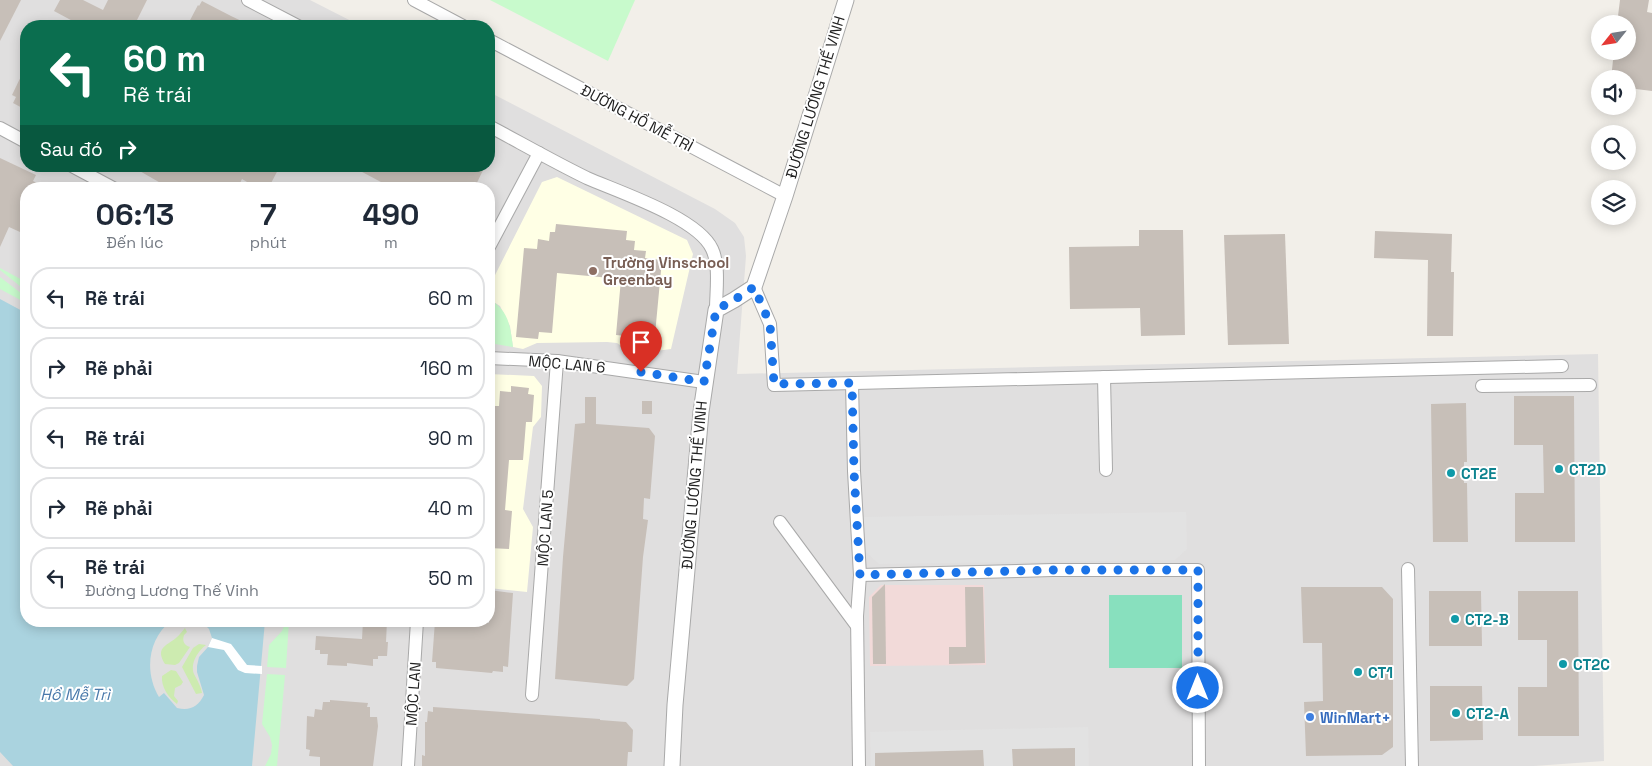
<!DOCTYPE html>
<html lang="vi">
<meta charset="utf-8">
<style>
body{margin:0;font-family:"Space Grotesk",sans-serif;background:#f6f6f7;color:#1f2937;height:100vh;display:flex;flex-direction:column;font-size:19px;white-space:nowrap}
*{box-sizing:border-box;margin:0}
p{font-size:16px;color:#747a83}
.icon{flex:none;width:28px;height:28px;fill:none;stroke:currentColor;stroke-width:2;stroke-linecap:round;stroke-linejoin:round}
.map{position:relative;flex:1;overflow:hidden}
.sheet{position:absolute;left:20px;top:182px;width:475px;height:445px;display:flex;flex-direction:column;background:#fff;border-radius:20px;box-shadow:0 2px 12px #0003}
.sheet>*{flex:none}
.top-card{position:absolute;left:20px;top:20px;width:475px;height:152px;border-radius:20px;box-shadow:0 2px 12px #0003;background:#0b6e4f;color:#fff;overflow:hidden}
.needle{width:32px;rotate:240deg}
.buttons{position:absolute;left:1591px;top:15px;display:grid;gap:10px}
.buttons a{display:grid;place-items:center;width:45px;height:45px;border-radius:50%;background:#fff;box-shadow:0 2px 12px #0003;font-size:25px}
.pin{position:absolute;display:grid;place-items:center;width:42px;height:42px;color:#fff;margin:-51px -21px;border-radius:50% 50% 50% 0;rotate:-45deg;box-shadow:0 0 5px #0007}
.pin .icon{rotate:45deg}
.me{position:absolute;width:55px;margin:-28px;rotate:0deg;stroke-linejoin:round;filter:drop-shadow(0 0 4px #0008)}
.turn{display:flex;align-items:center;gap:18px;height:105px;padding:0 20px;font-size:22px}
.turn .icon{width:65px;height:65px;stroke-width:2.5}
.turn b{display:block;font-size:35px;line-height:42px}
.then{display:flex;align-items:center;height:48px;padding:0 20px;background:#0003;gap:10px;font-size:19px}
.eta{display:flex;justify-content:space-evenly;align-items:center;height:85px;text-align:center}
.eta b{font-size:30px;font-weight:600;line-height:35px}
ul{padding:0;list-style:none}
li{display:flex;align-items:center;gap:15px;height:62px;margin:0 10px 8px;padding:0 10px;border:2px solid #e0e1e3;border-radius:20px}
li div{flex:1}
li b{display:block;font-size:19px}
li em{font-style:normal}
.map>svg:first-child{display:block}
</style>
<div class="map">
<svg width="1652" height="766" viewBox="0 0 1652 766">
<rect width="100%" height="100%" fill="#f2efe9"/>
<!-- residential -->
<path fill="#e0dfdf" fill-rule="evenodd" d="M0,0H310L361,26H26V166H489V92L715,209L735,223L744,237L746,256L737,374L1598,354L1604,761L1534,766H0ZM26,189H489V621H26Z"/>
<!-- commercial -->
<polygon fill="#f2dad9" points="881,585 984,585 986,665 870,666 869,597"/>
<!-- education -->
<g fill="#ffffe5">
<polygon points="557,177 687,240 693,254 671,349 633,354 617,343 607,342 537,343 523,349 513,347 510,326 500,306 489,299 489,287 542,182"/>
<polygon points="489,374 534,376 542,386 541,417 533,427 523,509 533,527 527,592 489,588"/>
</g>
<!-- grass -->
<g fill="#cdebb0">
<path d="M185,628L187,632L184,635C182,641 184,645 190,647L179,663L175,665L165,664C155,648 166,646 176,638C180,635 182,631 185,628Z"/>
<path d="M199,644L206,645C198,651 190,663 194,674C197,680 201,686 202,693L196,694L182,667L193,648Z"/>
<path d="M171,670L176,671L183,682L181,685L175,688L174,696L178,701L177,704C168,697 161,687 162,676Z"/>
</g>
<!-- park -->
<g fill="#c8facc">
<polygon points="490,0 635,0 608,61"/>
<polygon points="0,268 26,282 26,291 0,270"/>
<polygon points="0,277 26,297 26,303 0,289"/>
<path d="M489,299C509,311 510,325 513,347L489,343Z"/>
<polygon points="286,621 289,621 286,668 267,667 269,645 282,631"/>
<polygon points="267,674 285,675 277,766 265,766 271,754 272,745 270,737 262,724"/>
</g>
<!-- pitch -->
<rect fill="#88e0be" x="1109" y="595" width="73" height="73"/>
<!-- parking -->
<g fill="#e2e2e2">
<polygon points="1186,512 1187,549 1175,560 879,564 865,551 863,517"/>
<polygon points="1088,727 1089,766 871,766 870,732"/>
</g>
<!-- water -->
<path fill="#aad3df" d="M0,299L26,313V621H171C148,639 144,672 159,697L164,693L177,708C190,711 198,707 204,695L197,672V666L199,657L208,647L212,638L209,629L201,621H265L252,766H13L0,752Z"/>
<!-- pier -->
<polygon fill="#fff" points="212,638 231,644 247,665 262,666 262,674 245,673 238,670 224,650 208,647"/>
<!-- building -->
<g fill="#c7bfb8">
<polygon points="0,0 21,0 0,41"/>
<polygon points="60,0 83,0 103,10 108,0 147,0 134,26 82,26 54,11"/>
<polygon points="1620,0 1649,0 1647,12 1652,13 1652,91 1628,88 1628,79 1611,79 1614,51 1628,51 1628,24 1617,24"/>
<polygon points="202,1 231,16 252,26 187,26 198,5 199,6"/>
<polygon points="26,66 26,110 13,103 16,97 12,95"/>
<polygon points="0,158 36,175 33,181 48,189 26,189 26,220 20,232 9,227 0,247"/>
<polygon points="131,166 280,166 268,189 259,189 242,179 237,189 171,189"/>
<polygon points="351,166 485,166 474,189 394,189"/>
<polygon points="556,224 627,231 626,240 635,241 634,250 646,251 645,258 662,260 654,345 634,343 635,337 616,335 621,279 557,273 552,333 539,332 538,339 516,337 524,248 537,249 538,239 549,241 550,232 555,232"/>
<polygon points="1139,230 1183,230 1185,335 1141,336 1140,308 1070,309 1069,247 1139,246"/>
<polygon points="1375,231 1452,234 1451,272 1454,272 1453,336 1427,336 1428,260 1374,258"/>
<polygon points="1285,234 1289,344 1228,345 1224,235"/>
<polygon points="511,386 529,388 528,394 534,395 532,422 526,422 523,460 509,460 505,510 512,511 509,549 489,548 489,406 499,406 500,391 511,392"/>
<polygon points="1514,396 1574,396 1575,542 1515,542 1515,493 1544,493 1543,445 1514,445"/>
<polygon points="585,397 596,397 596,424 649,428 655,436 650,499 644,498 643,519 648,520 643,557 634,679 627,686 555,679 563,557 575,424 585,423"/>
<rect x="642" y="401" width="10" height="13"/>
<polygon points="1466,403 1467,462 1464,462 1464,483 1467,483 1468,542 1433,542 1431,404"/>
<polygon points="885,584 886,664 873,664 872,597"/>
<polygon points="965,587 983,587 985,663 949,664 949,647 966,647"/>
<polygon points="1301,587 1382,587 1393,599 1393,747 1382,755 1306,756 1304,702 1323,701 1322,643 1303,643"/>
<polygon points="489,590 513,593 508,667 503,666 503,672 493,671 492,673 436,668 436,662 432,662 435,621 489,623"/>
<polygon points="1429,591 1481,591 1482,646 1429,646"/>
<polygon points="1518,591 1578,591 1579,736 1518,736 1518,687 1547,687 1547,640 1518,640"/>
<polygon points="363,621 387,621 386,642 388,642 387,656 378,656 378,659 373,659 373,666 347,663 347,666 327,665 328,654 320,654 320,650 315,650 316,636 362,639"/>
<polygon points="1430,686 1482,686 1483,740 1430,741"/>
<polygon points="330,700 368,703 367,707 370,707 370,717 377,717 378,726 373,766 320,766 320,757 309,756 310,750 306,749 307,716 314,717 315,709 322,710 323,702 330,702"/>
<polygon points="433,707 600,719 600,720 626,722 633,730 632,752 628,752 627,766 422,766 422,755 425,756 425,722 427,722 428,711 433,712"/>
<polygon points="1075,748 1075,766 1013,766 1012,749"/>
<polygon points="983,750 984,766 875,766 875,753"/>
</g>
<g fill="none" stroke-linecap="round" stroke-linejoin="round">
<defs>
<g id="minor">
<polyline points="248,0 298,26"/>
<polyline points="414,0 463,26"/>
<polyline points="489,40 785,196"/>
<path d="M489,126C521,143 554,162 587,178C619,192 698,218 712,249C720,266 716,291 716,310"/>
<polyline points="0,128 26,142"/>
<polyline points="72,166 115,189"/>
<polyline points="489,247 539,153"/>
<polyline points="754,287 770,324 774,385 1562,366"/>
<polyline points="489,358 557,361 704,382"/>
<polyline points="1104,377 1106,470"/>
<polyline points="852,383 854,471 860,575 857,616 859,766"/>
<polyline points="1482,386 1590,385"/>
<polyline points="780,522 857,626"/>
<polyline points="1408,569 1412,766"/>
<polyline points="860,575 1053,570 1198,570 1199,766"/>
<polyline points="532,695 557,361"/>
<polyline points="408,766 417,621"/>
</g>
<polyline id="tertiary" points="672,766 675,705 701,412 716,310 734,300 754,287 785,196 846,0"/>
</defs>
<!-- minor casing -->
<use href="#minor" stroke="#a9a9a9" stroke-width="14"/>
<!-- tertiary casing -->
<use href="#tertiary" stroke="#a9a9a9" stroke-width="17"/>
<!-- minor -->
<use href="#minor" stroke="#fff" stroke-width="12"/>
<!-- tertiary -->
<use href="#tertiary" stroke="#fff" stroke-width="15"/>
</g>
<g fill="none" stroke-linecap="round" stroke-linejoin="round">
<!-- route -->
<polyline stroke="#1a73e8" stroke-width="9" stroke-dasharray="0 16.2" points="641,372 704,382 716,310 734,300 754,287 770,324 774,384 852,383 854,471 860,575 1053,570 1198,570 1198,688"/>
</g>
<!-- markers -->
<circle fill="#8d6e63" stroke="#fff" stroke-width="2" cx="593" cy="271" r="5"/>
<g fill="#0f9aa8" stroke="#fff" stroke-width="2">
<circle cx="1559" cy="469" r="5"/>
<circle cx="1451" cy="473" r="5"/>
<circle cx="1455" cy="619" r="5"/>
<circle cx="1563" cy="664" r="5"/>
<circle cx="1358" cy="672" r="5"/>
<circle cx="1456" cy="713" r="5"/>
</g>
<circle fill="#3f7fe0" stroke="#fff" stroke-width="2" cx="1310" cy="717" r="5"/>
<g text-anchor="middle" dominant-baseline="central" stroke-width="4" stroke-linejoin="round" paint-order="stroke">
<!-- street labels -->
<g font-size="15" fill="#222" stroke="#fff">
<text transform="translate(815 97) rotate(-73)">ĐƯỜNG LƯƠNG THẾ VINH</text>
<text transform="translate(637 118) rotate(28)">ĐƯỜNG HỒ MỄ TRÌ</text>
<text transform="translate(567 364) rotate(5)">MỘC LAN 6</text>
<text transform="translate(694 485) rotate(-85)">ĐƯỜNG LƯƠNG THẾ VINH</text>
<text transform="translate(545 528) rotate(-86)">MỘC LAN 5</text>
<text transform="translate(413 694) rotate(-86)">MỘC LAN</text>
</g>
<!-- education labels -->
<g font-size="15" font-weight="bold" fill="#785e54" stroke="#fff" text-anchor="start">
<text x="603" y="262">Trường Vinschool<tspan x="603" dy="17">Greenbay</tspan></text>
</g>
<!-- culture labels -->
<g font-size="15" font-weight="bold" fill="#0d838f" stroke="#fff" text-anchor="start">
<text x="1569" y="469">CT2D</text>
<text x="1461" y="473">CT2E</text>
<text x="1465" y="619">CT2-B</text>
<text x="1573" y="664">CT2C</text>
<text x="1368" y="672">CT1</text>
<text x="1466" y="713">CT2-A</text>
</g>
<!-- shop labels -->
<g font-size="15" font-weight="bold" fill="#366cbe" stroke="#fff" text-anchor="start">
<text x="1320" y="717">WinMart+</text>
</g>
<!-- water labels -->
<g font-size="16" font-style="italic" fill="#4a7aab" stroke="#fff">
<text x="75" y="694">Hồ Mễ Trì</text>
</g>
</g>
</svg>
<div class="buttons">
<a><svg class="needle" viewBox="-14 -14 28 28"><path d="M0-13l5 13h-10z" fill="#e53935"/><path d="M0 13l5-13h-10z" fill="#747a83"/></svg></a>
<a><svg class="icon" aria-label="sound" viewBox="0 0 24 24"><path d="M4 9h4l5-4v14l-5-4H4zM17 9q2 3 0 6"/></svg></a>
<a><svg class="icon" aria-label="search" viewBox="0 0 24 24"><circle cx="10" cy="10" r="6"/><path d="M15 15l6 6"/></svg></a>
<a><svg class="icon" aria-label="layers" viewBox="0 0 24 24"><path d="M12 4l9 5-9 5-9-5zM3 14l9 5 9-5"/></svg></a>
</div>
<div class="pin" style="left:641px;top:372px;background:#d93025"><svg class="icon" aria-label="arrive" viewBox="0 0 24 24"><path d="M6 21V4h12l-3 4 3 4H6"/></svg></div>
<svg class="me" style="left:1198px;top:688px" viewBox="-20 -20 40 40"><circle r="17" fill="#1a73e8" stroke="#fff" stroke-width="3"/><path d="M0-11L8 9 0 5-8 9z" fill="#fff"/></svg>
<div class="top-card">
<div class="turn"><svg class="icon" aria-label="left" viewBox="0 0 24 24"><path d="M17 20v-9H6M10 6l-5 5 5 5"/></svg><div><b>60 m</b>Rẽ trái</div></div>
<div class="then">Sau đó<svg class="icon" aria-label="right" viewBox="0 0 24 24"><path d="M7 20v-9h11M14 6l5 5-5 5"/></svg></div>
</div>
<section class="sheet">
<div class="eta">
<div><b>06:13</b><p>Đến lúc</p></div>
<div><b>7</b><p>phút</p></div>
<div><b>490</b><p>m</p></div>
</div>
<ul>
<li><svg class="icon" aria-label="left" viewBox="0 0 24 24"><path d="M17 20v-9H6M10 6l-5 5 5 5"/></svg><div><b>Rẽ trái</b></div><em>60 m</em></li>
<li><svg class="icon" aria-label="right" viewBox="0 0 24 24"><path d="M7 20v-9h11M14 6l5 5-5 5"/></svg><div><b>Rẽ phải</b></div><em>160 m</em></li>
<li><svg class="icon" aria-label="left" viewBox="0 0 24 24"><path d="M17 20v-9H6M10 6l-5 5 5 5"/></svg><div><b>Rẽ trái</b></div><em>90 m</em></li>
<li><svg class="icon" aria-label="right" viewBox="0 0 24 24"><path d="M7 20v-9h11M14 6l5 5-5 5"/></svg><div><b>Rẽ phải</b></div><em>40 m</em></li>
<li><svg class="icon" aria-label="left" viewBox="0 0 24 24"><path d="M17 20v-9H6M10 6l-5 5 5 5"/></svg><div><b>Rẽ trái</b><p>Đường Lương Thế Vinh</p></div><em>50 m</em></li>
</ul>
</section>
</div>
